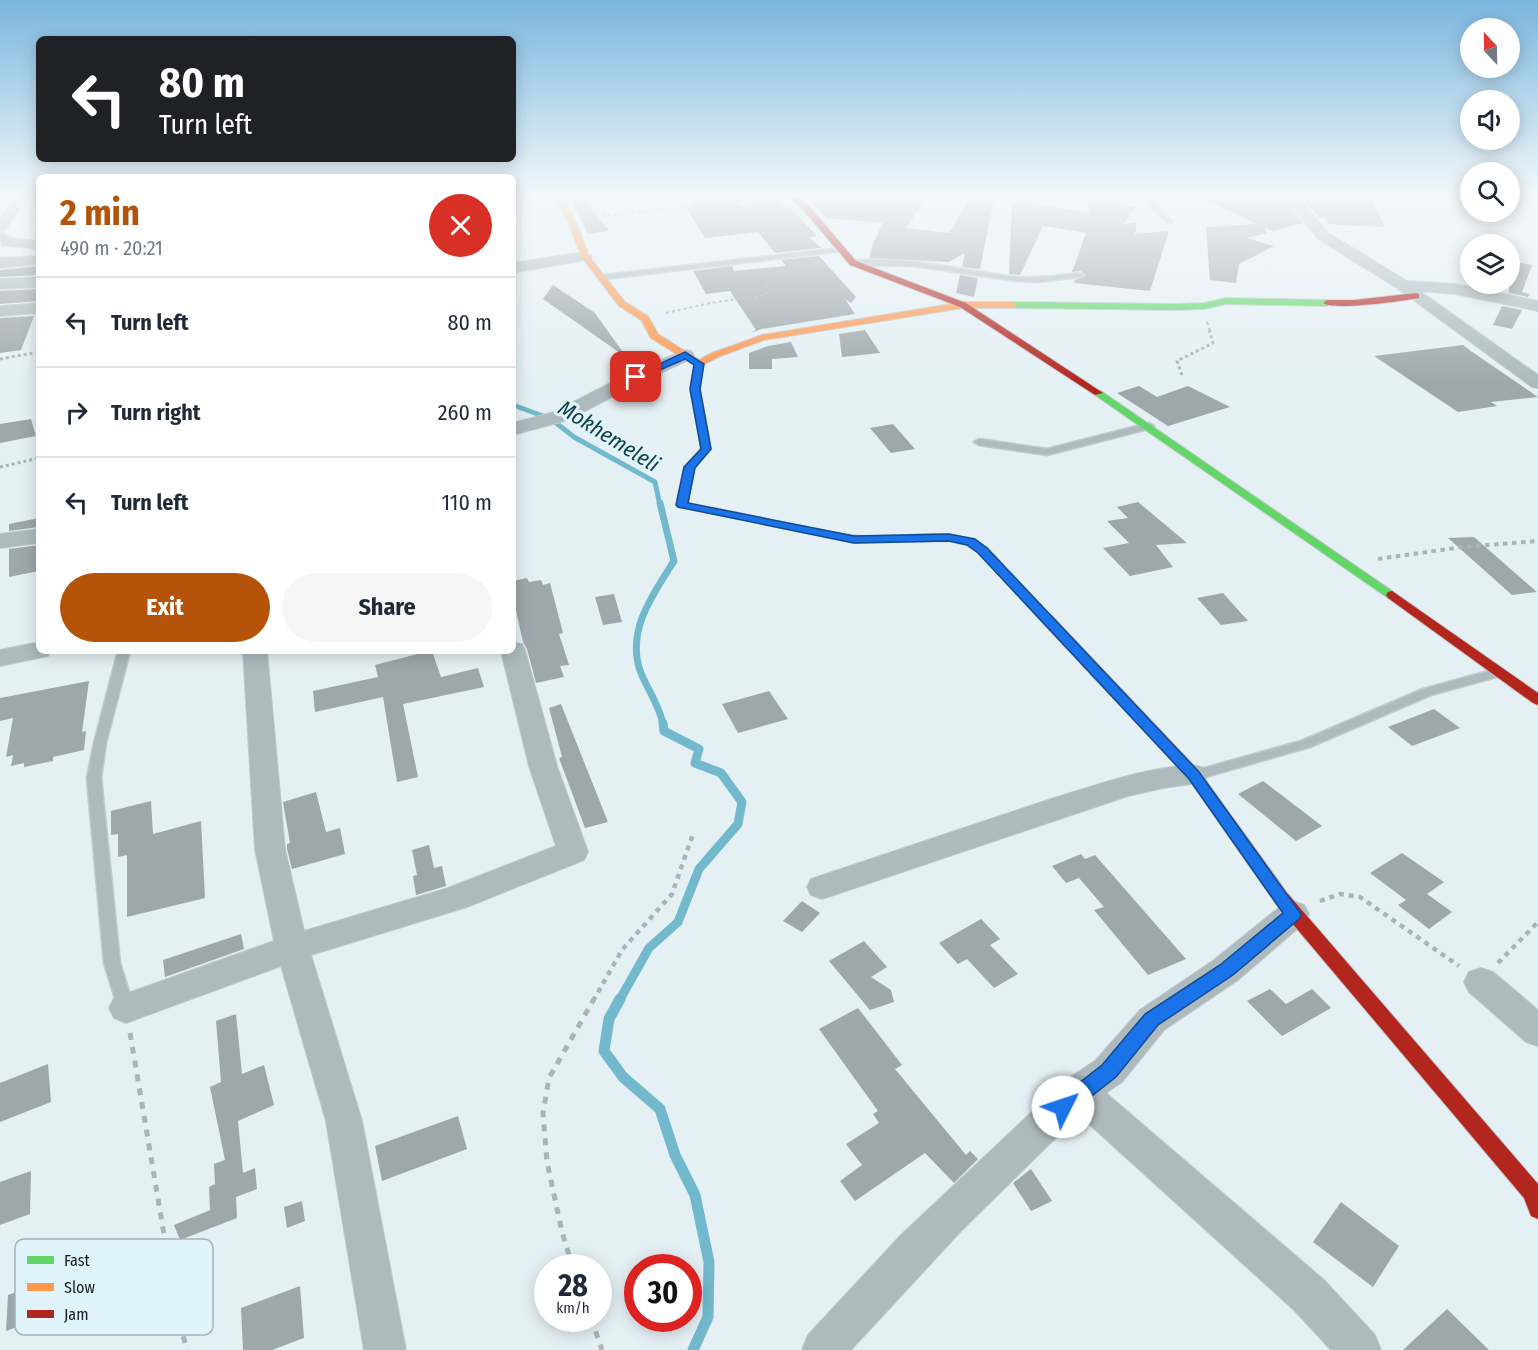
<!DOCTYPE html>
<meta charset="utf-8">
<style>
body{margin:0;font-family:"Fira Sans Condensed",sans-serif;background:#f6f6f7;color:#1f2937;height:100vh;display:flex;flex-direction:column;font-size:22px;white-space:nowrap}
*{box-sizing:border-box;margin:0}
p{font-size:20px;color:#747a83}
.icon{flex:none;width:33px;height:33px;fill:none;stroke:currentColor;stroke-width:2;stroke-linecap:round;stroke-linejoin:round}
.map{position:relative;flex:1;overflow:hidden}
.panel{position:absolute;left:36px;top:174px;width:480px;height:480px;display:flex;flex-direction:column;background:#fff;border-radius:9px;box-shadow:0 3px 15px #0003}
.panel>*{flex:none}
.banner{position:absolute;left:36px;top:36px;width:480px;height:126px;border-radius:9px;box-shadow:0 3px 15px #0003;background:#202124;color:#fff;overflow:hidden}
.needle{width:39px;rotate:338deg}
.controls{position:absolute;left:1460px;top:18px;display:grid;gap:12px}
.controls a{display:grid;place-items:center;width:60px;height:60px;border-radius:50%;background:#fff;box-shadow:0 3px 15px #0003;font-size:30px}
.speed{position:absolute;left:534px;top:1254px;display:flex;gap:12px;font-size:30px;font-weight:700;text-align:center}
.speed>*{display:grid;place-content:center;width:78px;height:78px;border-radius:50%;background:#fff;box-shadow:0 3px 15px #0003;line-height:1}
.speed small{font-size:15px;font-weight:400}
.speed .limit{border:9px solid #d22;background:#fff;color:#111}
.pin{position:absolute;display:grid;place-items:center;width:51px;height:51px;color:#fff;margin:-26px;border-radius:12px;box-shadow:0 3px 9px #0006}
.me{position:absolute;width:66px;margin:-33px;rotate:49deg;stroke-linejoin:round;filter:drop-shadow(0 0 4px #0008)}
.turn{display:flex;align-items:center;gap:21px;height:126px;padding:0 24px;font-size:27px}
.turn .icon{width:78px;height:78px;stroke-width:2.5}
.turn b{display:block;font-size:42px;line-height:51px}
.round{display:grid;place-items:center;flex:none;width:63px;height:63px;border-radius:32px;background:#f6f6f7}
.overview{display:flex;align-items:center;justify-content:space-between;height:102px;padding:0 24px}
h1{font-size:36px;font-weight:700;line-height:45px;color:#b45309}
.primary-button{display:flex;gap:12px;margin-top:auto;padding:12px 24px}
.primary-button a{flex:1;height:69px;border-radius:36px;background:#b45309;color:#fff;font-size:24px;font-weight:700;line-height:69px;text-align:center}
.primary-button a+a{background:#f6f6f7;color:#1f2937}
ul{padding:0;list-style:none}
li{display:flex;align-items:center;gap:18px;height:90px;padding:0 24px;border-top:2px solid #e0e1e3}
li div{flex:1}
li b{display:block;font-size:22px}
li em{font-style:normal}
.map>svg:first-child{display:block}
</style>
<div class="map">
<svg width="1538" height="1350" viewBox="0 0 1538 1350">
<rect width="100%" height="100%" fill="#e5f0f5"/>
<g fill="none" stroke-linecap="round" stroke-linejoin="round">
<!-- stream-far3 -->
<polyline stroke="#72b9ce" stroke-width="5" points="513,405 551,419 574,437 655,482 660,505"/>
<!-- stream-far2 -->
<path stroke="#72b9ce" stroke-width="7" d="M660,503L674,561C653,594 625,632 641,673C648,690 659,705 663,724"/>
<!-- stream-far1 -->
<polyline stroke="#72b9ce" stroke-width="9" points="619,1001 649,948 678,922 699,869 738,824 742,802 721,773 695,763 699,749 664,731 663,723"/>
<!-- stream -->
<polyline stroke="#72b9ce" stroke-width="11" points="620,999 609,1019 604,1051 623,1077 660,1109 675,1155 695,1195 709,1262 708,1317 693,1350"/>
</g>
<!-- building -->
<g fill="#9ea7aa">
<polygon points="568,193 580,193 609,231 588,234"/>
<polygon points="714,193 730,193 740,206 777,201 787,209 789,206 817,236 809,237 821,248 775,253 758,232 705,238 686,208 694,207 691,201 697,201 693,195"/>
<polygon points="803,193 876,195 923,203 906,228 949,233 973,193 995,193 980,269 962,267 965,253 949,262 869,258 874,241 883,223 827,218"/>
<polygon points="1190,193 1280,193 1303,223 1273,231 1265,228 1266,233 1247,238 1274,246 1239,264 1236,283 1210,280 1206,227 1257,224"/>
<polygon points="1299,193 1343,193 1371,197 1385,227 1328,224 1324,217 1319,218"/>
<polygon points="1087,200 1136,207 1123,224 1137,222 1135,234 1169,231 1150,291 1074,283 1075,280 1086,276 1081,271 1072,272 1086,233 1050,227 1043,226 1020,275 1009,274 1012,202 1090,212"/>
<polygon points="819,256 856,297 851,303 845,299 855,314 762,329 750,333 756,330 730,291 706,294 693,271 732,266 734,271 786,266 781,260"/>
<polygon points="1509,261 1532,265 1522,292 1530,294 1528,297 1509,293"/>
<polygon points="38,266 39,275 0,277 0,270"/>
<polygon points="960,275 978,278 974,297 956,293"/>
<polygon points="553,285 595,313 622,351 620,353 543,299"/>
<polygon points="39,289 39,301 0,304 0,291"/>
<polygon points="1502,306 1522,310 1512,329 1493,325"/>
<polygon points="34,316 21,350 0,353 0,318"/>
<polygon points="865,330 880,353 842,357 839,334"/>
<polygon points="791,342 798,357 772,359 772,369 749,369 749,353 768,346"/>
<polygon points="1463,345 1470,350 1470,353 1471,351 1538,397 1491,402 1497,406 1458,412 1374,356"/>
<polygon points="1139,386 1157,397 1188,386 1230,407 1168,426 1117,393"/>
<polygon points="31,419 36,436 0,443 0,424"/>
<polygon points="893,424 915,449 891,453 870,428"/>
<polygon points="1138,502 1187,543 1156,545 1173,567 1130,576 1103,548 1129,543 1107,521 1128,518 1117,507"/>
<polygon points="39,518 39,527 9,531 9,524"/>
<polygon points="1474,537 1537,592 1512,595 1448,538"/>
<polygon points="39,545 39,571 9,577 9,549"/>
<polygon points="527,578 529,582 541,580 543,585 550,583 563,633 559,634 569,665 560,666 564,677 536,683 527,649 523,642 513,598 513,581"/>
<polygon points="1223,593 1248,621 1221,625 1197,598"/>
<polygon points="614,594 622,622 603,625 595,597"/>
<polygon points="429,651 432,651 441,677 478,668 484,687 403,704 418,777 397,782 383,697 315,712 313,691 378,677 375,665"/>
<polygon points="89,681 82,732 86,731 84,750 53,757 53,761 24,767 24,763 11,766 13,755 6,757 13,718 0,721 0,698"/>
<polygon points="769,691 788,719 738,733 722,704"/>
<polygon points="561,704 608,822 585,828 559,758 562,757 549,708"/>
<polygon points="1434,709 1460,728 1412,746 1388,727"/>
<polygon points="1263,781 1322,826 1296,841 1238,794"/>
<polygon points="316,792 326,832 340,828 345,854 292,869 287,849 287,844 290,843 283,802"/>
<polygon points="151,801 153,834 201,821 205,898 127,917 127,855 118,857 118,834 111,835 111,811"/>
<polygon points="429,845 434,868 442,866 446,886 416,895 413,876 417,875 412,850"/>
<polygon points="1402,853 1444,882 1427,894 1452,912 1429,929 1398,905 1406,900 1370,873"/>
<polygon points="1081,854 1085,859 1095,855 1186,959 1148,975 1094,910 1104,907 1079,878 1066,883 1052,866"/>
<polygon points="802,901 820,913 802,932 783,921"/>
<polygon points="981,919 1000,939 990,945 1018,974 994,988 967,959 958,964 939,943"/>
<polygon points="241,934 244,949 165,977 163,960"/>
<polygon points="864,941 887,967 871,977 891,990 894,1002 870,1010 829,961"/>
<polygon points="1270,989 1286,1004 1312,989 1331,1008 1282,1036 1247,1001"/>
<polygon points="858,1008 902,1065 895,1069 966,1155 970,1151 978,1159 954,1183 925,1153 855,1201 840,1181 862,1165 846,1144 879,1123 873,1114 878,1111 819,1029"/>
<polygon points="236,1014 242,1074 264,1065 274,1105 238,1121 243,1173 255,1168 257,1189 236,1197 237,1218 180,1240 174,1225 210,1210 209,1187 215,1184 214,1164 225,1160 210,1087 221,1082 216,1021"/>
<polygon points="48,1064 51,1102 0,1122 0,1083"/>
<polygon points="458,1116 467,1149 382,1181 375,1146"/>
<polygon points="1031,1169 1052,1201 1031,1211 1013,1183"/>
<polygon points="31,1171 30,1214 0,1225 0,1182"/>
<polygon points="302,1201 305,1221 287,1228 284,1207"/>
<polygon points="1341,1202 1399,1246 1373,1287 1313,1242"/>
<polygon points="112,1264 112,1292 6,1331 8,1295 83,1268 82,1275"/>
<polygon points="300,1286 304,1338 272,1350 243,1350 241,1308"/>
<polygon points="1447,1309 1489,1350 1403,1350"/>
</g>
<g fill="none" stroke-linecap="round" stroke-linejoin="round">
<defs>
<g id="lane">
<path d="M1136,193C1151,193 1162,210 1172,221V223H1168Z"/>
<polygon points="1509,193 1533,193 1530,195 1509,195"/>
<polygon points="840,248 842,249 842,251 604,279 600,277 604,275"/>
<path d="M851,261C904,255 964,271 1016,277C1037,279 1059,275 1080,273L1084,275L1080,277L1037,282L1017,281L914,266L854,265H851Z"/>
<polygon points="1149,423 1154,426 1152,428 1047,455 979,445 974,442 979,439 1047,449"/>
<polygon points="118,651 130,651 106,743 101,778 120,963 134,1008 132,1013 126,1015 120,1013 118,1008 104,963 87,778 94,743"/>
<polygon points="1496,669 1502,673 1500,676 1431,695 1310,747 1195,780 1190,778 1188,775 1190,772 1301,741 1423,689"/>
</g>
<g id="street">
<polygon points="20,193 35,193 20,208 5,230 0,231 0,217"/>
<polygon points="1282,193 1296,193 1328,233 1407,281 1455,284 1538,301 1538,311 1455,294 1420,291 1538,375 1538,388 1532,387 1397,288 1318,239"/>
<polygon points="0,232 11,238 39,241 39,249 2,245"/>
<polygon points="585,252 592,256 590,259 513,273 513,263"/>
<polygon points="39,256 39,264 0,268 0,258"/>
<polygon points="39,277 39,287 0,289 0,279"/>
<polygon points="39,303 39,313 0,316 0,306"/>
<polygon points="685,350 691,351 694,355 691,359 642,381 568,420 513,435 513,423 554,412 630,373"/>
<polygon points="39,529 39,543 0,548 0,534"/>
<polygon points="39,642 39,651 51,651 48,656 0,666 0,650"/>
<polygon points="513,642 522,644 525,650 557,766 588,852 584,860 467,907 311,955 362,1121 406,1350 364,1350 326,1121 281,966 126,1023 114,1018 109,1008 114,998 274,941 255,849 243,651 267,651 285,849 304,931 448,888 556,846 529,766 501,651 513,651"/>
<path d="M1194,765L1204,768L1208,775L1204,782L1163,788L1128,796L822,899L811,895L807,887L811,879C891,853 971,825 1051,799C1098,785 1145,767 1194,765Z"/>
<polygon points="1293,901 1304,905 1309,914 1304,923 1238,980 1164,1030 1122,1082 1106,1093 1324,1280 1375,1335 1381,1350 1331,1350 1294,1310 1079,1115 961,1231 851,1350 802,1350 808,1335 901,1235 1066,1080 1096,1060 1140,1010 1214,960 1282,905"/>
<polygon points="1481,968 1493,972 1538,1010 1538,1046 1526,1042 1469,992 1464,982 1469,972"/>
</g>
<g id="fast">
<polygon points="1226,298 1327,300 1331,303 1327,306 1226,304 1204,309 1177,310 1013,308 1009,305 1013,302 1177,304 1204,303"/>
<polygon points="1098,390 1101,391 1398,595 1396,598 1388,598 1095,395 1095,391"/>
<path d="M714,508C759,517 805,528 851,535C896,542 946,522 987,547L1053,619L1047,623L1042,622L979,553L966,545L949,541L853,543L710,513L708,511Z"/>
</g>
<g id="slow">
<polygon points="553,193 560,193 575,219 589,256 625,302 648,316 658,334 699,360 712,353 762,335 963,302 1013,302 1017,305 1013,308 963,308 764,340 718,357 703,365 700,389 711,449 694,468 688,503 718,509 720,511 714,514 678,507 676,505 684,467 701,448 690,389 694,365 651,338 641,320 619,306 581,256 567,219"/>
<polygon points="1047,615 1052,616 1199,771 1288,894 1290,899 1288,904 1282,905 1276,904 1189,779 1042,622 1041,619"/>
</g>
<g id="jam">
<polygon points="785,193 792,193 810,207 856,261 966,303 1103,393 1095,395 960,307 850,265 804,211"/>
<path d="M1416,293L1419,294V298C1402,301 1335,311 1323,303L1327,300H1354Z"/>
<polygon points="1392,591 1538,693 1538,705 1533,703 1388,598 1386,595 1388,592"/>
<polygon points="1282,893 1288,894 1538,1184 1538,1219 1531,1216 1524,1198 1276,904 1274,899 1276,894"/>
</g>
</defs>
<!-- lane casing -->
<use href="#lane" stroke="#c2cacd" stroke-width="3"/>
<!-- street casing -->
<use href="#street" stroke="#c2cacd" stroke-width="2"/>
<!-- fast casing -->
<use href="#fast" stroke="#c2cacd" stroke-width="2"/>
<!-- slow casing -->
<use href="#slow" stroke="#c2cacd" stroke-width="2"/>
<!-- jam casing -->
<use href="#jam" stroke="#c2cacd" stroke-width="2"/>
<!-- path-far4 -->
<g stroke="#abb5b9" stroke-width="2" stroke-dasharray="3 3" stroke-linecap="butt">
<polyline points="590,217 770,198"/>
<polyline points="666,313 710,303 766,295 766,282"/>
<polyline points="1207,322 1210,331"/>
</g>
<!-- path-far3 -->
<g stroke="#abb5b9" stroke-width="3" stroke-dasharray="3 3" stroke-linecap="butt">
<polyline points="0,359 39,352"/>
<polyline points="1182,375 1177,361 1213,343 1209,330"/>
<polyline points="0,467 39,458"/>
</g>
<!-- path-far2 -->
<polyline stroke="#abb5b9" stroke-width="4" stroke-dasharray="4.5 4.5" stroke-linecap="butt" points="1378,559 1462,547 1538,541"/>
<!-- path-far1 -->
<g stroke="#abb5b9" stroke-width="4.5" stroke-dasharray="5 5" stroke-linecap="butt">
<polyline points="1320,901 1340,894 1360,897 1459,966"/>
<polyline points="1498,963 1538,922"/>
<polyline points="593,1001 622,950 672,894 693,834"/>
</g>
<!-- path -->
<g stroke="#abb5b9" stroke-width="5" stroke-dasharray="7 7" stroke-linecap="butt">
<polyline points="130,1033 178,1317 187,1350"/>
<polyline points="573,1268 562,1232 547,1162 543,1113 549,1078 594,999"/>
<polyline points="591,1318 602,1350"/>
</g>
<!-- lane -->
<use href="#lane" fill="#adbabe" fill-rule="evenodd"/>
<!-- street -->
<use href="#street" fill="#adbabe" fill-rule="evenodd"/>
<!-- fast -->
<use href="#fast" fill="#63d668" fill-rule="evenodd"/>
<!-- slow -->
<use href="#slow" fill="#ff974d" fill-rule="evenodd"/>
<!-- jam -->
<use href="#jam" fill="#b3261e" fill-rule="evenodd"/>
</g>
<!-- sky -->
<linearGradient id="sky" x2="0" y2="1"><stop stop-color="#79b6de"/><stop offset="0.51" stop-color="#f3f8fa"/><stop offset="1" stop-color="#f3f8fa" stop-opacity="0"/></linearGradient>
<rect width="1538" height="382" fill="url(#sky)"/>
<!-- route -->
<polygon fill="#1a73e8" stroke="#114b97" stroke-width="1.5" points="685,352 704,364 700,389 711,449 695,468 688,503 854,536 949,534 975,539 987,548 1199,772 1301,914 1299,919 1233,975 1158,1025 1116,1077 1070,1113 1063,1116 1056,1113 1053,1107 1056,1101 1102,1065 1145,1014 1220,965 1283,913 1189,779 978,553 967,545 949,541 854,543 678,507 676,505 684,467 701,449 690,389 694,365 685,359 639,379 631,377"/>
<g text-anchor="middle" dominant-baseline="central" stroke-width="6" stroke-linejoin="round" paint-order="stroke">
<!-- water labels -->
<g font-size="22" font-style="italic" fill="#123e4a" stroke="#dff4fb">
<text transform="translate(609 436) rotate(32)">Mokhemeleli</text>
</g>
</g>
<!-- legend -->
<rect x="15" y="1239" width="198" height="96" rx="9" fill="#dff4fb" stroke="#a3b4ba" stroke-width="1.5"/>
<rect x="27" y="1256" width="27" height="8" fill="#63d668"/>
<rect x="27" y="1283" width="27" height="8" fill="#ff974d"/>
<rect x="27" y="1310" width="27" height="8" fill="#b3261e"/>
<g font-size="16" fill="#171f21">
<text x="64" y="1266">Fast</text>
<text x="64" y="1293">Slow</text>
<text x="64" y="1320">Jam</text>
</g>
</svg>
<div class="controls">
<a><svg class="needle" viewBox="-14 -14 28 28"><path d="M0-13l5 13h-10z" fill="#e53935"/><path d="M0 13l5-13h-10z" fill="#747a83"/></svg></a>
<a><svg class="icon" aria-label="sound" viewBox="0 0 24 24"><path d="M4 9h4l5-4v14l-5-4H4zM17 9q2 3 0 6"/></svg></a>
<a><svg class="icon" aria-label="search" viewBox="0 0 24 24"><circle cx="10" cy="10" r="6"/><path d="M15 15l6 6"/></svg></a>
<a><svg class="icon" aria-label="layers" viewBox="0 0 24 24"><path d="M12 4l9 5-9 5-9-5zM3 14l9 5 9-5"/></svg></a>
</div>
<div class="speed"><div>28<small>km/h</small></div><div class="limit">30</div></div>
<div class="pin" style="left:636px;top:377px;background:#d93025"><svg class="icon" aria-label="arrive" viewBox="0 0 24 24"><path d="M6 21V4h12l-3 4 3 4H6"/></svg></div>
<svg class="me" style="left:1063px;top:1107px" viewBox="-20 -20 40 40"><circle r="19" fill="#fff"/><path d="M0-13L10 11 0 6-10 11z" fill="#1a73e8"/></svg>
<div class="banner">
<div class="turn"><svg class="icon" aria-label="left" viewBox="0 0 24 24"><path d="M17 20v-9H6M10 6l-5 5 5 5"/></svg><div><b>80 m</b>Turn left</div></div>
</div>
<section class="panel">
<div class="overview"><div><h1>2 min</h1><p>490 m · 20:21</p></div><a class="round" style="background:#d93025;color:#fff"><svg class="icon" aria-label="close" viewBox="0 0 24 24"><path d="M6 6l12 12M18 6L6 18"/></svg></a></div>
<ul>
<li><svg class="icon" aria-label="left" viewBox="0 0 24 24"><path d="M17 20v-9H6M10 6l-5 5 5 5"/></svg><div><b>Turn left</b></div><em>80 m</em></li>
<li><svg class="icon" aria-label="right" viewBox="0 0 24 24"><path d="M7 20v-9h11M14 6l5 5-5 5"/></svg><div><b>Turn right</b></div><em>260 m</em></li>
<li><svg class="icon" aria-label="left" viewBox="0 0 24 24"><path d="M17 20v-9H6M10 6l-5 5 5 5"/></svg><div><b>Turn left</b></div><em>110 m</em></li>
</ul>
<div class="primary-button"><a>Exit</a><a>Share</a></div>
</section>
</div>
